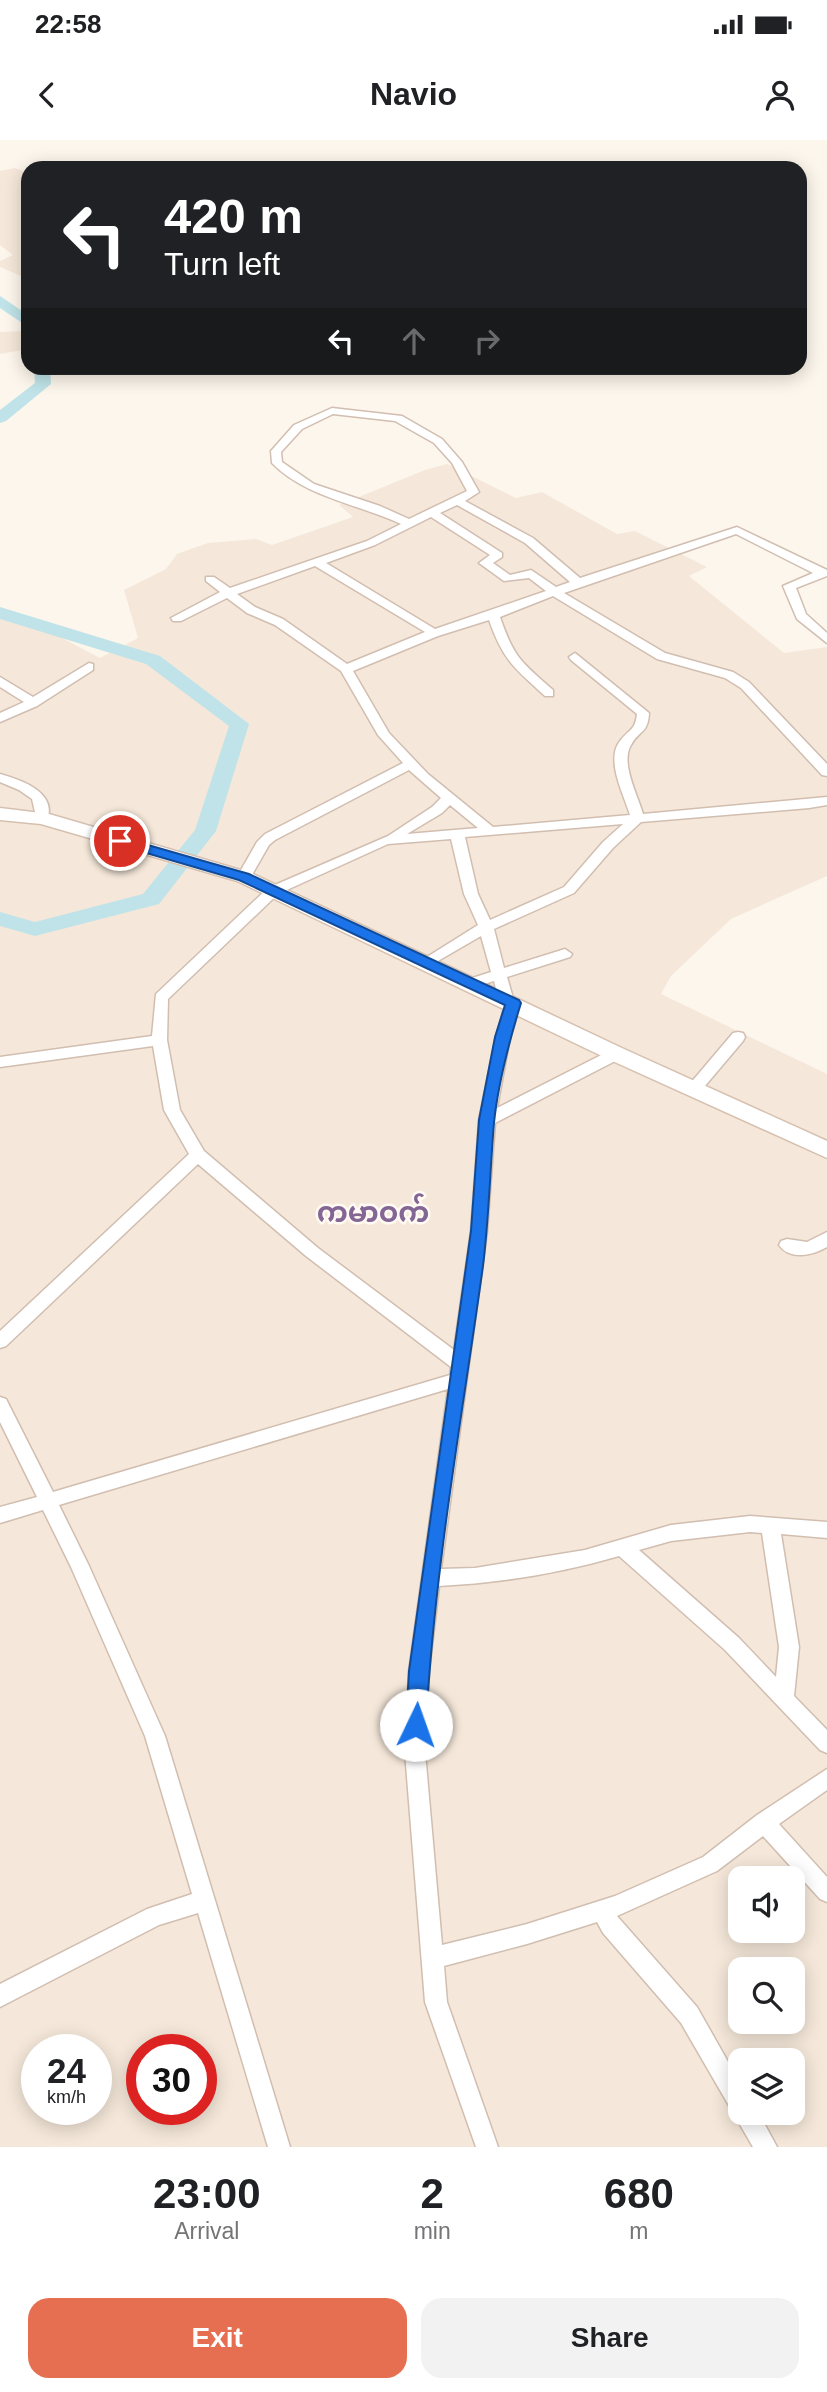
<!DOCTYPE html>
<meta charset="utf-8">
<style>
body{margin:0;font-family:Arial,"Noto Sans Myanmar",sans-serif;background:#f2f2f2;color:#202124;height:100vh;display:flex;flex-direction:column;font-size:26px;white-space:nowrap}
*{box-sizing:border-box;margin:0}
p{font-size:23px;color:#757577}
.icon{flex:none;width:38px;height:38px;fill:none;stroke:currentColor;stroke-width:2;stroke-linecap:round;stroke-linejoin:round}
.map{position:relative;height:2007px;overflow:hidden}
.panel{display:flex;flex-direction:column;background:#fff;flex:1}
.panel>*{flex:none}
.top-card{position:absolute;left:21px;top:21px;width:786px;height:214px;border-radius:21px;box-shadow:0 4px 18px #0003;background:#202124;color:#fff;overflow:hidden}
.controls{position:absolute;left:728px;top:1726px;display:grid;gap:14px}
.controls a{display:grid;place-items:center;width:77px;height:77px;border-radius:14px;background:#fff;box-shadow:0 4px 18px #0003;font-size:35px}
.speed{position:absolute;left:21px;top:1894px;display:flex;gap:14px;font-size:35px;font-weight:700;text-align:center}
.speed>*{display:grid;place-content:center;width:91px;height:91px;border-radius:50%;background:#fff;box-shadow:0 4px 18px #0003;line-height:1}
.speed small{font-size:18px;font-weight:400}
.speed .limit{border:10px solid #d22;background:#fff;color:#111}
.pin{position:absolute;display:grid;place-items:center;width:60px;height:60px;color:#fff;margin:-30px;border:4px solid #fff;border-radius:50%;box-shadow:0 2px 7px #0007}
.me{position:absolute;width:77px;margin:-38px;rotate:3deg;stroke-linejoin:round;filter:drop-shadow(0 0 5px #0008)}
.turn{display:flex;align-items:center;gap:24px;height:147px;padding:0 28px;font-size:32px}
.turn .icon{width:91px;height:91px;stroke-width:2.5}
.turn b{display:block;font-size:49px;line-height:60px}
.lanes{display:flex;align-items:center;height:66px;padding:0 28px;background:#0003;justify-content:center;gap:35px;direction:ltr}
.lanes .off{opacity:.35}
.eta{display:flex;justify-content:space-evenly;align-items:center;height:119px;text-align:center}
.eta b{font-size:42px;font-weight:600;line-height:49px}
.cta{display:flex;gap:14px;margin-top:auto;padding:14px 28px}
.cta a{flex:1;height:80px;border-radius:21px;background:#e76f51;color:#fff;font-size:28px;font-weight:600;line-height:80px;text-align:center}
.cta a+a{background:#f2f2f2;color:#202124}
.status{display:flex;justify-content:space-between;align-items:center;height:49px;padding:0 35px;background:#fff;direction:ltr}
.status svg{height:19px;fill:currentColor}
header{display:flex;justify-content:space-between;align-items:center;height:91px;padding:0 28px;background:#fff;font-size:32px;font-weight:600}
.map>svg:first-child{display:block}
</style>
<div class="status"><b>22:58</b><svg viewBox="0 0 49 12"><path d="M0 12V9h3v3zM5 12V6h3v6zM10 12V3h3v9zM15 12V0h3v12zM26 1h20v11H26zM47 4h2v5h-2z"/></svg></div>
<header><svg class="icon" aria-label="back" viewBox="0 0 24 24"><path d="M15 5l-7 7 7 7"/></svg>Navio<svg class="icon" aria-label="person" viewBox="0 0 24 24"><circle cx="12" cy="8" r="4"/><path d="M4 21q1-7 8-7t8 7"/></svg></header>
<div class="map">
<svg width="827" height="2007" viewBox="0 0 827 2007">
<rect width="100%" height="100%" fill="#fdf6ec"/>
<!-- residential -->
<g fill="#f5e8da" fill-rule="evenodd">
<polygon points="15,28 28,33 28,139 0,127 0,121 13,115 0,105 0,31"/>
<polygon points="24,191 28,198 28,209 0,214 0,192"/>
<path d="M447,324L516,358L542,352L617,394L635,391L707,427L689,436L784,513L827,507V736L731,779L671,836L661,854L827,934V2007H0V474L26,479L100,518L138,498L124,450L166,429L177,414L208,403L256,399L272,405L353,377L339,365L425,330ZM740,1738H793V1790H740ZM740,1829H793V1881H740ZM37,1909H96V1969H37ZM142,1909H201V1969H142ZM740,1920H793V1972H740Z"/>
</g>
<g fill="none" stroke-linecap="round" stroke-linejoin="round">
<!-- river -->
<g fill="#bfe3e8" fill-rule="evenodd">
<polygon points="0,156 28,175 28,187 0,168"/>
<polygon points="34,228 50,228 51,244 6,281 0,283 0,270 35,243"/>
<polygon points="0,467 160,516 249,584 216,691 159,764 35,796 0,786 0,772 35,782 143,754 195,690 229,586 146,524 0,479"/>
</g>
<defs>
<g id="street">
<path d="M332,268L402,276L442,299L462,322L479,352L465,361L533,398L580,438L737,387L827,430V436L796,448L806,474L827,493V503L797,479L783,446L813,433L736,394L564,453L665,513L733,532L749,542L827,624V636L822,635L741,548L725,538L657,519L553,456L500,477C514,518 521,522 553,550V556H545C514,528 503,520 489,480L438,496L353,531L389,593L428,634L493,687L630,675C624,655 605,620 620,601C629,589 635,591 637,574L571,520L569,517L575,513L649,573C648,594 639,590 631,605C620,623 638,656 643,674L827,657V665L809,668L641,682L613,708L574,753L494,789L504,828L565,809L572,814L570,817L507,837L513,858L520,863L510,897L497,968L611,910L616,909L624,914L621,918L495,983L487,1091L441,1429L475,1428L585,1410L671,1385L750,1376L827,1382V1398L781,1394L799,1507L794,1556L827,1590V1613L820,1610L725,1510L619,1416C561,1433 500,1443 439,1446L429,1531L425,1612L442,1805L527,1784L615,1756L703,1717L757,1675L827,1629V1650L779,1684L827,1737V1762L820,1759L763,1696L717,1731L617,1776L697,1867L740,1943V1972H758L777,2007H753L681,1883L603,1793L597,1782L527,1804L444,1826L447,1862L498,2007H476L425,1862L405,1612L409,1531L448,1249L59,1365L89,1426L165,1596L290,2007H268L198,1773L159,1785L0,1867V1844L147,1769L192,1754L145,1596L71,1427L43,1370L0,1383V1367L37,1357L0,1282V1257L6,1259L53,1352L450,1235L451,1227L306,1116L198,1024L6,1206L0,1208V1191L189,1014L164,970L153,906L0,927V917L152,896L156,854L268,748L388,696L432,667L441,658L409,630L275,700L269,705L249,740L244,741L237,737L257,702L265,694L403,623L378,595L341,531L275,485L247,473L227,458L181,481H173L171,478L220,452L206,441V437H214L230,448L367,401L401,384C358,364 305,357 272,323L271,311L294,285ZM333,274L395,281L434,303L452,323L467,351L409,379L380,366L314,344L282,322L281,312L302,289ZM457,365L525,403L570,442L556,447L531,430L510,435L493,423L502,417V413L440,373ZM431,377L490,415L479,423L504,441L529,438L546,451L435,489L326,423L375,405ZM315,426L425,492L347,524L283,479L255,467L237,454ZM450,665L478,688L407,694L442,673ZM623,684L603,702L564,747L490,780L478,754L465,697ZM451,699L464,754L478,785L419,822L421,825H431L481,796L491,832L466,840L464,843L471,848L494,841L499,860L505,865L496,897L479,980L471,1091L454,1210L318,1108L204,1011L180,970L167,900L168,859L278,754L388,704ZM750,1392L762,1393L779,1507L776,1537L739,1498L639,1410L671,1401Z"/>
<polygon points="89,523 93,524 93,530 37,566 0,582 0,573 24,562 0,547 0,537 33,557"/>
<path d="M0,634C21,640 58,652 47,681H37L32,659L19,650L0,642Z"/>
<polygon points="738,892 743,893 745,897 743,901 699,953 689,953 686,949 689,945 733,893"/>
<path d="M827,1092V1107C813,1115 790,1121 779,1105L781,1101L787,1099L807,1102Z"/>
</g>
<polygon id="secondary" points="0,668 49,674 251,733 624,909 827,1001 827,1018 608,919 237,741 41,684 0,680"/>
</defs>
<!-- street casing -->
<use href="#street" stroke="#d1beb0" stroke-width="3"/>
<!-- secondary casing -->
<use href="#secondary" stroke="#d6c0b0" stroke-width="3"/>
<!-- street -->
<use href="#street" fill="#fff" fill-rule="evenodd"/>
<!-- secondary -->
<use href="#secondary" fill="#fff" fill-rule="evenodd"/>
</g>
<!-- route -->
<path fill="#1a73e8" stroke="#114b97" stroke-width="2" d="M120,697L249,734L519,860L521,863C509,902 498,943 494,983C490,1030 489,1078 483,1126C462,1278 434,1431 426,1585L423,1591L416,1594L409,1591L406,1585L409,1531L471,1091L479,980L495,897L505,865L239,740L115,704L113,701Z"/>
<g text-anchor="middle" dominant-baseline="central" stroke-width="5" stroke-linejoin="round" paint-order="stroke">
<!-- district labels -->
<g font-size="28" font-weight="bold" fill="#846695" stroke="#fffaf3">
<text x="373" y="1072">ကမာဝက်</text>
</g>
</g>
</svg>
<div class="controls">
<a><svg class="icon" aria-label="sound" viewBox="0 0 24 24"><path d="M4 9h4l5-4v14l-5-4H4zM17 9q2 3 0 6"/></svg></a>
<a><svg class="icon" aria-label="search" viewBox="0 0 24 24"><circle cx="10" cy="10" r="6"/><path d="M15 15l6 6"/></svg></a>
<a><svg class="icon" aria-label="layers" viewBox="0 0 24 24"><path d="M12 4l9 5-9 5-9-5zM3 14l9 5 9-5"/></svg></a>
</div>
<div class="speed"><div>24<small>km/h</small></div><div class="limit">30</div></div>
<div class="pin" style="left:120px;top:701px;background:#d93025"><svg class="icon" aria-label="arrive" viewBox="0 0 24 24"><path d="M6 21V4h12l-3 4 3 4H6"/></svg></div>
<svg class="me" style="left:416px;top:1585px" viewBox="-20 -20 40 40"><circle r="19" fill="#fff"/><path d="M0-13L10 11 0 6-10 11z" fill="#1a73e8"/></svg>
<div class="top-card">
<div class="turn"><svg class="icon" aria-label="left" viewBox="0 0 24 24"><path d="M17 20v-9H6M10 6l-5 5 5 5"/></svg><div><b>420 m</b>Turn left</div></div>
<div class="lanes"><svg class="icon" aria-label="left" viewBox="0 0 24 24"><path d="M17 20v-9H6M10 6l-5 5 5 5"/></svg><svg class="icon off" aria-label="ahead" viewBox="0 0 24 24"><path d="M12 20V5M6 11l6-6 6 6"/></svg><svg class="icon off" aria-label="right" viewBox="0 0 24 24"><path d="M7 20v-9h11M14 6l5 5-5 5"/></svg></div>
</div>
</div>
<section class="panel">
<div class="eta">
<div><b>23:00</b><p>Arrival</p></div>
<div><b>2</b><p>min</p></div>
<div><b>680</b><p>m</p></div>
</div>
<div class="cta"><a>Exit</a><a>Share</a></div>
</section>
